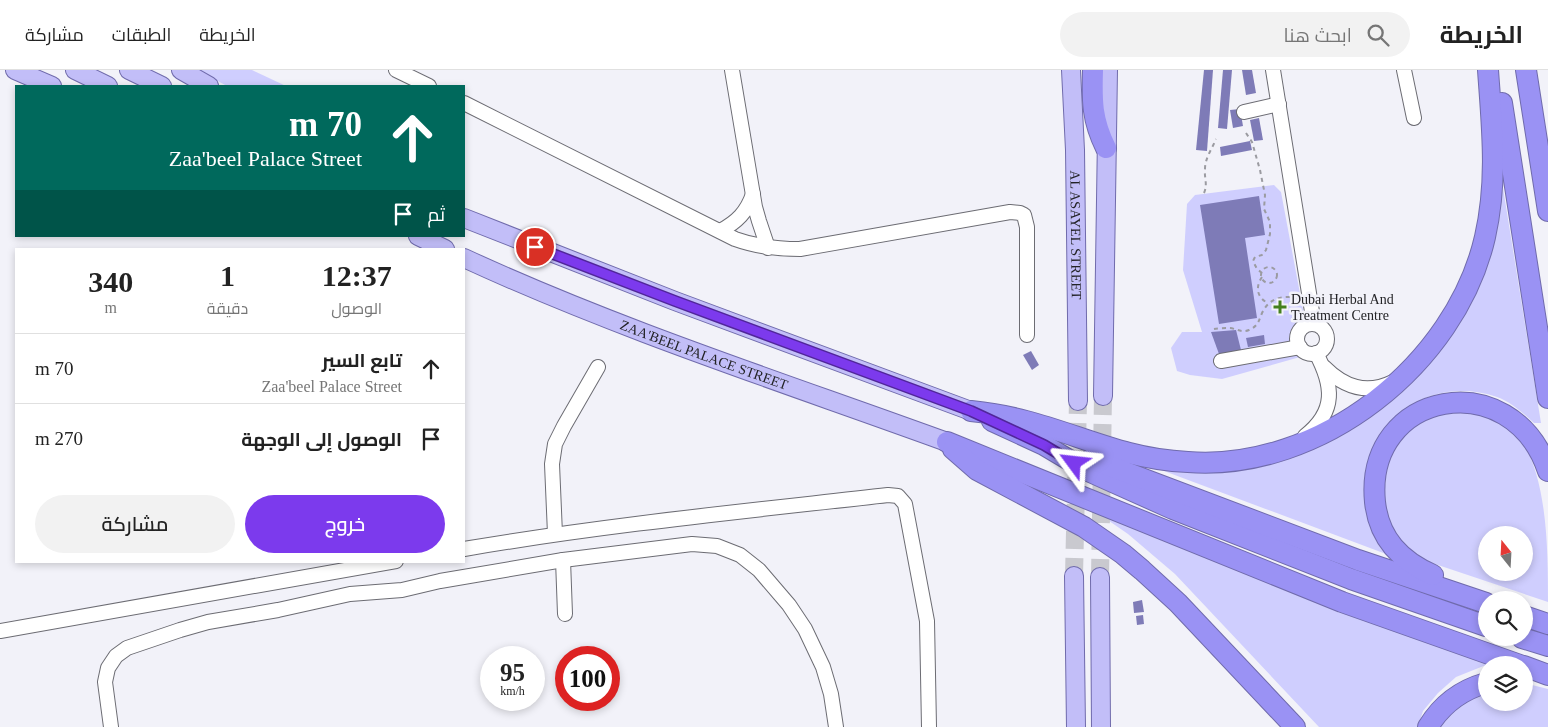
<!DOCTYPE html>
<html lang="ar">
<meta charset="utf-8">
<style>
body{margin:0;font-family:"Times New Roman",Cairo,serif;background:#f2f2f2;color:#222;direction:rtl;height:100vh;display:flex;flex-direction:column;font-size:19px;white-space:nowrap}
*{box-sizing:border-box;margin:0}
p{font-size:16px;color:#767676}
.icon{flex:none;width:28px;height:28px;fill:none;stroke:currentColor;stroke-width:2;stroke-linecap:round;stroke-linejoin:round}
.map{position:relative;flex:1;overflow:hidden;direction:ltr}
.sheet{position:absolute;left:15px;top:178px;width:450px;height:315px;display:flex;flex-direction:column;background:#fff;border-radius:0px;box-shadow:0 2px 8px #0003;direction:rtl}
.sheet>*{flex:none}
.banner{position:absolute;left:15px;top:15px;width:450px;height:152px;border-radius:0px;box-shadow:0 2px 8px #0003;direction:rtl;background:#00695c;color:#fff;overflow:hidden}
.needle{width:32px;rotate:342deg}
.fabs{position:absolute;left:1478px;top:456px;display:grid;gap:10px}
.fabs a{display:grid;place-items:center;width:55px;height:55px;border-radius:50%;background:#fff;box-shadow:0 2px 8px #0003;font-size:25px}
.speed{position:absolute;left:480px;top:576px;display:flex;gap:10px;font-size:25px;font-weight:700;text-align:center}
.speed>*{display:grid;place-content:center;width:65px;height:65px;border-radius:50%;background:#fff;box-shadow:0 2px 8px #0003;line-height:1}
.speed small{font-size:12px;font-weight:400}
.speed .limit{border:8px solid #d22;background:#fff;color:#111}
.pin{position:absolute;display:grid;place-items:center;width:42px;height:42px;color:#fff;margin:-21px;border:2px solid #fff;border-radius:50%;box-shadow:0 1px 5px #0007}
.me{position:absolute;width:55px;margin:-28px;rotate:300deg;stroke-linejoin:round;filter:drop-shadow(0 0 4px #0008)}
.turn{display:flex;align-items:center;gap:18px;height:105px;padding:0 20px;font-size:22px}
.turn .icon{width:65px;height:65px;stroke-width:2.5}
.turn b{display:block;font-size:35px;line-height:42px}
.then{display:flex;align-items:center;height:48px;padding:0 20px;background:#0003;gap:10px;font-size:19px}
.eta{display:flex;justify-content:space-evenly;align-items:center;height:85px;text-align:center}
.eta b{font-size:30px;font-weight:600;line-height:35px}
.button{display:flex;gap:10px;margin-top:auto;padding:10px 20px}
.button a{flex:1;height:58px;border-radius:30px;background:#7c3aed;color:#fff;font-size:20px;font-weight:600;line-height:58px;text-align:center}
.button a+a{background:#f2f2f2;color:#222}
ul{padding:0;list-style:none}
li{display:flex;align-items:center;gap:15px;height:70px;padding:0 20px;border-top:1px solid #e0e0e0}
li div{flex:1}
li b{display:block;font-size:19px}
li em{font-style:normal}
header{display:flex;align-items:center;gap:30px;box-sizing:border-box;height:70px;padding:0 25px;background:#fff;border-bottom:1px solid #e0e0e0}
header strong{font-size:24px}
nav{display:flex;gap:28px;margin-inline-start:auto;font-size:18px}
.search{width:350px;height:45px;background:#f2f2f2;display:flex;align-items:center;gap:12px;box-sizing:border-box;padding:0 18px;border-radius:28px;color:#767676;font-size:19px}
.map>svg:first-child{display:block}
</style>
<header>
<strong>الخريطة</strong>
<div class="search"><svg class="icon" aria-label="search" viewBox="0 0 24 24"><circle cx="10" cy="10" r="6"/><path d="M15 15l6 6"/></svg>ابحث هنا</div>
<nav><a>الخريطة</a><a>الطبقات</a><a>مشاركة</a></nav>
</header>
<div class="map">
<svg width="1548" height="657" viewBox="0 0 1548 657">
<rect width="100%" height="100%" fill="#f2f2f9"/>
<!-- green -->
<g fill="#cfcefe" fill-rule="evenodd">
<polygon points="197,0 252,0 286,16 227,16"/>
<path d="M1274,115L1281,122L1304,245C1294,264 1293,266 1300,287L1222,309L1190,305L1177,301L1171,278L1182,262H1202L1183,200L1187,134L1195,125Z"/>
<path d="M1503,118L1541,353H1534C1523,343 1511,332 1497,327C1424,302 1355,359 1365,435C1367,453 1377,468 1386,484L1148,395L1315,377L1352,358L1382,339L1407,318L1427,297L1447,269L1498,145Z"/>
<path d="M1484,342C1494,348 1507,354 1516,363C1548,401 1548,481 1548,532L1429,492L1408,479L1393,466L1382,444L1389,380L1401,363L1434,344ZM1486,465H1524V502H1486Z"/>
<polygon points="1099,444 1301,525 1492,594 1486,595 1456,607 1438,623 1423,641 1418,657 1319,657 1175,504 1128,464"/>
<polygon points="1486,612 1486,632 1524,632 1524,613 1548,619 1548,657 1435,657"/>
</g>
<!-- building -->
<g fill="#7e7bb7">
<polygon points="1204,0 1213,0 1207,81 1196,80"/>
<polygon points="1223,0 1232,0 1227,59 1218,58"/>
<polygon points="1242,0 1252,0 1256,23 1246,25"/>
<polygon points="1240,39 1243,56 1233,58 1230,40"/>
<polygon points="1259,48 1263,70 1254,71 1250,50"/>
<polygon points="1250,71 1252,80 1221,86 1220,77"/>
<polygon points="1259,126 1265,165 1245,168 1257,248 1219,254 1200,135"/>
<polygon points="1236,260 1241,280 1219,284 1211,262"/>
<polygon points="1264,265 1265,274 1248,277 1246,268"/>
<polygon points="1031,281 1039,295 1032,300 1023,285"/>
<polygon points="1142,530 1144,542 1134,543 1133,532"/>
<polygon points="1143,545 1144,554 1137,555 1136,546"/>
</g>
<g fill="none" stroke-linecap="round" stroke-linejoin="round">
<!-- major-tunnel -->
<g stroke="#c9c9cf" stroke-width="18" stroke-dasharray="18 9" stroke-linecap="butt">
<polyline points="1074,506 1078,331"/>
<polyline points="1100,507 1103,326"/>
</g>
<defs>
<g id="minor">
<polyline points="396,0 429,16"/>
<polyline points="732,0 755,137 759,151 768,178"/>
<polyline points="1273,0 1314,254"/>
<polyline points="1404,0 1414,48"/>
<path d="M464,33L735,169C757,177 777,179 800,179L1010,142L1020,143L1024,145L1027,157V265"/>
<polyline points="1244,42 1279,34"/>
<path d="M720,161C737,152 747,142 753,124"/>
<circle cx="1312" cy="269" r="15"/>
<polyline points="1221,291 1300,277"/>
<path d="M1324,297C1344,317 1366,325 1393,312"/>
<path d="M1305,366C1337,341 1333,315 1316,283"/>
<polyline points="555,464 552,394 555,374 564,356 598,297"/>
<path d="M464,479C604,455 747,441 888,425L898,426L905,434L927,551L929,657"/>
<polyline points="563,490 565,544"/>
<polyline points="0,561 396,491"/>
<polyline points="111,657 105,612 108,598 116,586 127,578 180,560 208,552 278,540 350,524 402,520 440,511 563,490 692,474 717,476 740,485 759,500 789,535 805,559 823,597 831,624 836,657"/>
</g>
<g id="major">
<polyline points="15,0 52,16"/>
<polyline points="75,0 108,16"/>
<polyline points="129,0 162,16"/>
<polyline points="181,0 209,16"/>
<path id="s1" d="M1071,0L1075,80L1078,331"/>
<polyline points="464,148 675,231 971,341"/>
<polyline points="418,166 445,179"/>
<path id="s2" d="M464,188C620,260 785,313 947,372"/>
<polyline points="1103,326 1108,0"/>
<polyline points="1074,506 1076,657"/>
<polyline points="1100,507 1101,657"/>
</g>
<g id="highway">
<path d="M1093,0C1092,31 1092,50 1106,78"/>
<polyline points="1526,0 1548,141"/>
<polyline points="1502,33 1548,328"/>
<path d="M971,341C990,343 1008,346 1026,351C1061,360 1094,374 1129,383C1148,388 1168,391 1188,392C1320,402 1456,294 1485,167C1498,110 1492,57 1488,0"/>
<polyline points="992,351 1044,375 1086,400 1173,439 1351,509 1486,556"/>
<polyline points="947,372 1342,532 1520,595"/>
<polyline points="953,379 977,400 1084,457 1123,484 1142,500 1178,533 1295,657"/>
<polyline points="1091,389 1358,490 1486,533"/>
<path d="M1433,505C1401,491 1379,469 1375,432C1364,320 1512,293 1548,401"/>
<polyline points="1524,546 1548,554"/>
<polyline points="1522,568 1548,576"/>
<polyline points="1524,596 1548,605"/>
<path d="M1428,657C1442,634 1461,620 1486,613"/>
</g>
</defs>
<!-- minor casing -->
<use href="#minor" stroke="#6c6c73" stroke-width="16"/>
<!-- major casing -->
<use href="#major" stroke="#706bac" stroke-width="20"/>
<!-- highway casing -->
<use href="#highway" stroke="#706bac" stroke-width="22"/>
<!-- path -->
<g stroke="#9b9ba1" stroke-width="2" stroke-dasharray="4 4" stroke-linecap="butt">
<polyline points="1246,63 1252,72 1260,100 1265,125 1264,139 1270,152 1270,164 1266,180 1262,185 1255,187 1253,191 1257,199 1262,203"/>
<path d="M1204,123C1208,114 1204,108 1205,99C1205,88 1212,79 1216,69"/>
<circle cx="1269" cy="205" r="8"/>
<path d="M1262,207C1255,217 1257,228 1268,233"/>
<path d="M1214,259C1219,258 1225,258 1230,258C1237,259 1242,263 1249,260C1259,256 1259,249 1263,241C1270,228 1283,225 1297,228"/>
</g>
<!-- minor -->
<use href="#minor" stroke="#fff" stroke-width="14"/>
<!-- major -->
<use href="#major" stroke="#c2bef8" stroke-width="18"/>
<!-- highway -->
<use href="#highway" stroke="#9a92f4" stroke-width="20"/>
</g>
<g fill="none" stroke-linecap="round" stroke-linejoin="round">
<defs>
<polyline id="route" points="535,177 675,231 971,341 1044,375 1074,393"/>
</defs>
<!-- route casing -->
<use href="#route" stroke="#51269a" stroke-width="12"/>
<!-- route -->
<use href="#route" stroke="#7c3aed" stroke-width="9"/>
</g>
<!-- markers -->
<path fill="#44801e" stroke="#f2f2f9" stroke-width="2" d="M1277.5 229.5h5v5h5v5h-5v5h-5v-5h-5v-5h5z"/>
<g text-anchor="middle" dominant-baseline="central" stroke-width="5" stroke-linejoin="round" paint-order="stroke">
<!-- street labels -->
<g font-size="14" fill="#232326" stroke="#f2f2f9">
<text stroke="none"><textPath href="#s1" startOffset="165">AL ASAYEL STREET</textPath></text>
<text stroke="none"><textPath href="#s2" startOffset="259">ZAA'BEEL PALACE STREET</textPath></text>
</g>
<!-- poi labels -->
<g font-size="14" fill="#232326" stroke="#f2f2f9" text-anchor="start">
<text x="1291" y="229">Dubai Herbal And<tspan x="1291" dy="16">Treatment Centre</tspan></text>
</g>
</g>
</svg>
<div class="fabs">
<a><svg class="needle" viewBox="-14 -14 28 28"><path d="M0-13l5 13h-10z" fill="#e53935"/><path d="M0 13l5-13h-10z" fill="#767676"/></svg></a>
<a><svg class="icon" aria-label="search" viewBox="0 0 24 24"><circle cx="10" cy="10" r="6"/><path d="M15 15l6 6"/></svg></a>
<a><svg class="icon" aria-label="layers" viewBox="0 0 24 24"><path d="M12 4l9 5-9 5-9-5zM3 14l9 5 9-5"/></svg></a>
</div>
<div class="speed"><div>95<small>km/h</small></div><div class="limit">100</div></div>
<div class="pin" style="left:535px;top:177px;background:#d93025"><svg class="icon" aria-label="arrive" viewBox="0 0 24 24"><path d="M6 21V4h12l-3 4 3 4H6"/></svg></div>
<svg class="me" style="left:1074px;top:393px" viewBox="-20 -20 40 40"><path d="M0-17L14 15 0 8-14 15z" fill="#7c3aed" stroke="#fff" stroke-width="4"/></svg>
<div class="banner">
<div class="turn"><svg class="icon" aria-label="ahead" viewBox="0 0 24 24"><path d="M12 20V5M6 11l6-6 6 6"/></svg><div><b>70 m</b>Zaa'beel Palace Street</div></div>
<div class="then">ثم<svg class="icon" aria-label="arrive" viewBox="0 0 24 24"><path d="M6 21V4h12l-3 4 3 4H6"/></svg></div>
</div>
<section class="sheet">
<div class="eta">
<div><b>12:37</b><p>الوصول</p></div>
<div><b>1</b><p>دقيقة</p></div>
<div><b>340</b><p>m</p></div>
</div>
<ul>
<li><svg class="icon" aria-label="ahead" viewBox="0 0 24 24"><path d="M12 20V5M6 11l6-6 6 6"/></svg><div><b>تابع السير</b><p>Zaa'beel Palace Street</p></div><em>70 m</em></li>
<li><svg class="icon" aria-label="arrive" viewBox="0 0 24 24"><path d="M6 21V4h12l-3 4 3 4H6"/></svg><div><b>الوصول إلى الوجهة</b></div><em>270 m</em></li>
</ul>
<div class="button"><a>خروج</a><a>مشاركة</a></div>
</section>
</div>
